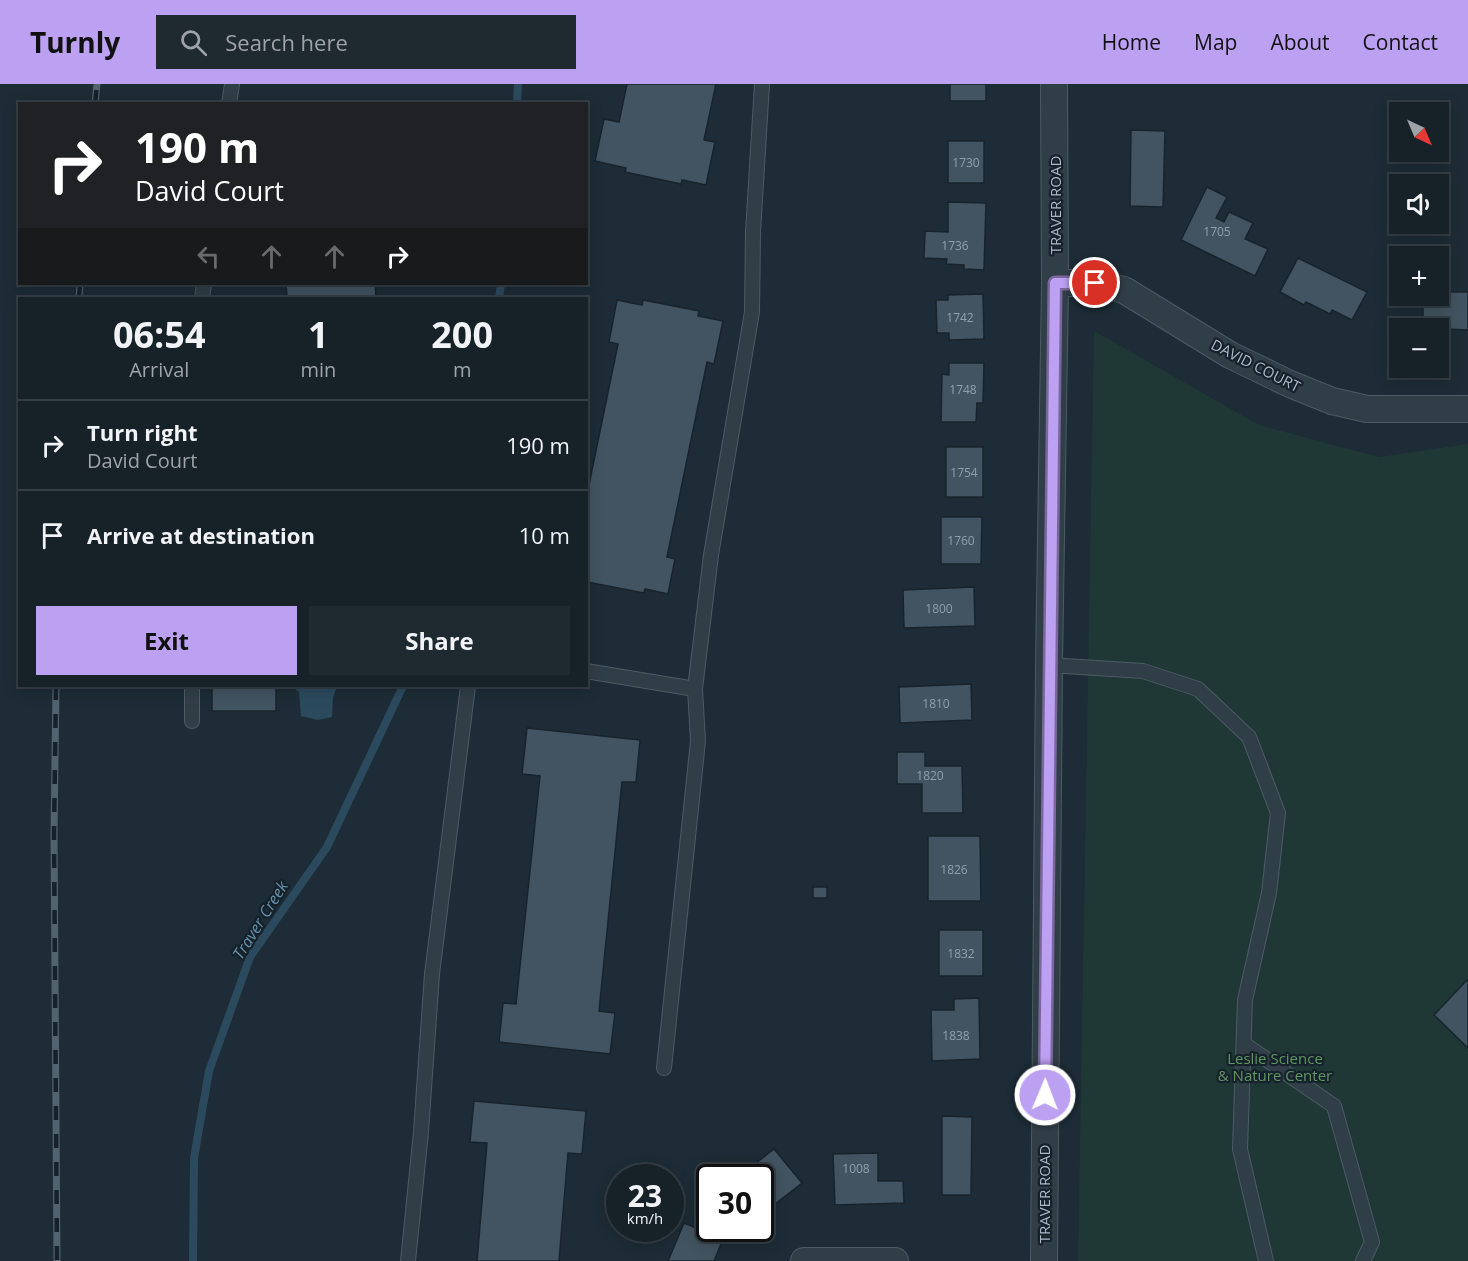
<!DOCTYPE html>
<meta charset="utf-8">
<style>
body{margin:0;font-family:"Open Sans",sans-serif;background:#1f2930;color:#f1f3f6;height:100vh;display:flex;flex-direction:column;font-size:22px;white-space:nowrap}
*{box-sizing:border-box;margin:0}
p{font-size:20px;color:#9ea3a8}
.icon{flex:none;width:33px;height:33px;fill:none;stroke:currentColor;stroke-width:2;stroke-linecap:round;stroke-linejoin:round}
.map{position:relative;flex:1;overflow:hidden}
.panel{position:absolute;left:18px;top:213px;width:570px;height:390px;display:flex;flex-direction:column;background:#162128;border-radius:0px;box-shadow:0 3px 15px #0003,0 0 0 2px #353e45}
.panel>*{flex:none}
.top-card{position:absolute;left:18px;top:18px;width:570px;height:183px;border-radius:0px;box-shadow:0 3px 15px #0003,0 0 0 2px #353e45;background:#202124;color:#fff;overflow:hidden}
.needle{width:39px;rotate:136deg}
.controls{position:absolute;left:1389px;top:18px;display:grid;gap:12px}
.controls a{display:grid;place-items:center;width:60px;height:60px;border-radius:0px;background:#162128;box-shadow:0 3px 15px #0003,0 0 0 2px #353e45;font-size:30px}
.speed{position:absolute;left:606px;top:1080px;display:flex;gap:12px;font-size:30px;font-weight:700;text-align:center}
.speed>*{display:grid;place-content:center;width:78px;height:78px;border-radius:50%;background:#162128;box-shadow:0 3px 15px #0003,0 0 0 2px #353e45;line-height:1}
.speed small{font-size:15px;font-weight:400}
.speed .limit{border:3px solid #111;border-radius:9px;background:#fff;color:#111}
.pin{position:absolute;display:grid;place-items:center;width:51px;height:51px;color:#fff;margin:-26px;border:3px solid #fff;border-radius:50%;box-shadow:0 2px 6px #0007}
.me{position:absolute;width:66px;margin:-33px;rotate:1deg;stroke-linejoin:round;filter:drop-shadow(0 0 4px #0008)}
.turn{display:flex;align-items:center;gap:21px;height:126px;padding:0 18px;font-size:27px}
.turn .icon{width:78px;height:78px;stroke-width:2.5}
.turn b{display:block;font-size:42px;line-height:51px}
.lanes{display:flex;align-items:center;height:57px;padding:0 18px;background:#0003;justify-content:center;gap:30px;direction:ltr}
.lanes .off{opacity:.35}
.eta{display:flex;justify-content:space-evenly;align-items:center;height:102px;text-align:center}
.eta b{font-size:36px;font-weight:700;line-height:42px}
.primary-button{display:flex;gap:12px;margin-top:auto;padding:12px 18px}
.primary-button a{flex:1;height:69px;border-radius:0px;background:#bca0f2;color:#111;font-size:24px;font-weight:700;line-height:69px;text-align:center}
.primary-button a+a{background:#1f2930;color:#f1f3f6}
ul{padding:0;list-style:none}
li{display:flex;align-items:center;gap:18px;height:90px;padding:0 18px;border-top:2px solid #353e45}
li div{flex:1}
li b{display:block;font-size:22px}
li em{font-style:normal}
header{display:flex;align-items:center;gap:36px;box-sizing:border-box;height:84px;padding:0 30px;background:#bca0f2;color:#111}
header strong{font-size:28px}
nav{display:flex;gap:33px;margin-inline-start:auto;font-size:21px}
.search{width:420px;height:54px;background:#1f2930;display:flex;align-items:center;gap:15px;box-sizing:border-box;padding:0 21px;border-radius:0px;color:#9ea3a8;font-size:22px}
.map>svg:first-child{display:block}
</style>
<header>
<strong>Turnly</strong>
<div class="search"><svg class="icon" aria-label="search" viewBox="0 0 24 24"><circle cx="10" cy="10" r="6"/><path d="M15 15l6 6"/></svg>Search here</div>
<nav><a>Home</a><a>Map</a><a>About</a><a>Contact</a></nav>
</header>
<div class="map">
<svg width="1468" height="1177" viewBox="0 0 1468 1177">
<rect width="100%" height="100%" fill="#1d2c36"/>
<!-- green -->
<polygon fill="#1f3836" points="1094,247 1259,341 1379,373 1468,360 1468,1177 1078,1177"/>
<!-- water -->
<polygon fill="#2c4a5e" points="296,602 337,602 333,614 332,633 318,636 301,632 299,608 296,606"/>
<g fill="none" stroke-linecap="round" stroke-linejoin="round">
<!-- stream -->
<g stroke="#2c4a5e" stroke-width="8">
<polyline points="517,20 518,0"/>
<polyline points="499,214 501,200"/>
<polyline points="193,1177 194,1074 209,987 250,873 327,763 403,602"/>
</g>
</g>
<!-- building -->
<g fill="#425461" stroke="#18242d" stroke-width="1.5">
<polygon points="627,0 716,0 704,56 715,58 706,101 682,96 681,100 625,88 626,84 595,77 604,35 619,38"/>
<rect x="950" y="0" width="36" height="17"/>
<polygon points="1131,46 1165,47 1163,123 1130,122"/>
<rect x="948" y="57" width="36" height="42"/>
<polygon points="1207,103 1227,113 1216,134 1224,138 1229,128 1253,139 1245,155 1268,165 1255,192 1181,156"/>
<polygon points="948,118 986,119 984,186 964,185 964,181 946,180 947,175 924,174 925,147 948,148"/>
<polygon points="1298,174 1367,208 1352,236 1332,226 1330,230 1306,218 1304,221 1280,208"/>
<polygon points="286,200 375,200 376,214 287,214"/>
<polygon points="1438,208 1468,208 1468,246 1423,244 1423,212 1438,212"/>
<polygon points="983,210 984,255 949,256 949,249 937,249 936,216 948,216 948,211"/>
<polygon points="617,216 642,221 643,216 699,227 698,232 723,237 714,280 707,278 667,473 675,475 668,510 645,505 644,509 587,498 586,415 618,260 609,258"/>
<polygon points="949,279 984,279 983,319 977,319 976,338 941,338 942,290 949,291"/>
<rect x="946" y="363" width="37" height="50"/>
<polygon points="941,433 982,433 981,480 941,480"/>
<polygon points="974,503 975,542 904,544 903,506"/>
<polygon points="971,600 972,636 900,639 899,603"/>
<rect x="212" y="602" width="64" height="25"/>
<polygon points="527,644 640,656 636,698 622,698 599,927 615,929 610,970 499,958 503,919 516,920 540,692 522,690"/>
<polygon points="897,668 925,668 925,682 962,682 963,729 922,729 922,700 897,700"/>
<polygon points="928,752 980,752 981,817 928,817"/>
<rect x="813" y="803" width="14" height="11"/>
<rect x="939" y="846" width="44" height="46"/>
<polygon points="1468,895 1468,964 1434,931"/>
<polygon points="979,914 980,975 932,977 931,926 954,926 954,915"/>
<polygon points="474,1017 586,1027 582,1070 568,1069 559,1177 477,1177 487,1059 470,1058"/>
<polygon points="942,1032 972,1033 971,1111 942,1111"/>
<polygon points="774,1065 802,1099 760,1132 760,1094 737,1094"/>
<polygon points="878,1069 878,1097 903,1097 904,1119 835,1121 833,1070"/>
<polygon points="684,1139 723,1155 714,1177 668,1177"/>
</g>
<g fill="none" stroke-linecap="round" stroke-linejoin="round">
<defs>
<g id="service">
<polyline points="229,20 232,0"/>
<polyline points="202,214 204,200"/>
<polyline points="1049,581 1143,587 1198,605 1249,653 1278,729 1269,809 1245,916 1240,1065 1266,1177"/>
<polyline points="586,587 695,605"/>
<polyline points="192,602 192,637"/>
<polyline points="1244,960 1334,1022 1372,1158 1363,1177"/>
<polyline points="664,984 698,657 695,605 711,471 752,228 753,148 762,0"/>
<polyline points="408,1177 421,1048 432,890 468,602"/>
</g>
<g id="minor">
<polyline points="1055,199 1095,199 1124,206 1230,271 1290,300 1332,317 1367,325 1468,325"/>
<polyline points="804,1177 895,1177"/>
<polyline points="1044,1177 1049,581 1055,199 1054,0"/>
</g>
</defs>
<!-- service casing -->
<use href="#service" stroke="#4d5b65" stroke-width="16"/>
<!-- minor casing -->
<use href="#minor" stroke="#4d5b65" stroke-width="28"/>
<!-- service -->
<use href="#service" stroke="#303e47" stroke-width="14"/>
<!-- minor -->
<use href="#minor" stroke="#303e47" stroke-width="26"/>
<defs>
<g id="rail">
<polyline points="95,20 97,0"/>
<polyline points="79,214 80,200"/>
<polyline points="56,602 54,750 57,1177"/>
</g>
</defs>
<!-- rail casing -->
<use href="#rail" stroke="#51636f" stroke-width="7"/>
<!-- rail -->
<use href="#rail" stroke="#16222b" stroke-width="4.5" stroke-dasharray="14" stroke-linecap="butt"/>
</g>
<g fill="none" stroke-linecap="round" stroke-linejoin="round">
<defs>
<polyline id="route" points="1045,1011 1055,199 1095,199"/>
</defs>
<!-- route casing -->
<use href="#route" stroke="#7a689d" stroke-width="15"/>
<!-- route -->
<use href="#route" stroke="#bca0f2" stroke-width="10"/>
</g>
<g text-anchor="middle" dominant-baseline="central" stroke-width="4.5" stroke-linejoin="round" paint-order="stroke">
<!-- number labels -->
<g font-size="12" fill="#8fa0ac">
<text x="966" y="78">1730</text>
<text x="1217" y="147">1705</text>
<text x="955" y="161">1736</text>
<text x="960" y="233">1742</text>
<text x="963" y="305">1748</text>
<text x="964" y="388">1754</text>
<text x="961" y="456">1760</text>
<text x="939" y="524">1800</text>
<text x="936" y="619">1810</text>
<text x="930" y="691">1820</text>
<text x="954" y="785">1826</text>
<text x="961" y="869">1832</text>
<text x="956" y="951">1838</text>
<text x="856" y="1084">1008</text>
</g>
<!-- street labels -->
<g font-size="15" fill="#a9b9c5" stroke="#16222b">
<text transform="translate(1055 121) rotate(-90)">TRAVER ROAD</text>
<text transform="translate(1256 281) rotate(27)">DAVID COURT</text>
<text transform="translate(1044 1110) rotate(-90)">TRAVER ROAD</text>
</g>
<!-- park labels -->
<g font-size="15" fill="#609663" stroke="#16222b">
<text x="1275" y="974">Leslie Science<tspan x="1275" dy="17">&amp; Nature Center</tspan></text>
</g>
<!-- water labels -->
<g font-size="16" font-style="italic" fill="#6691ac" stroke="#16222b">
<text transform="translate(260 836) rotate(-58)">Traver Creek</text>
</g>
</g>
</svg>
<div class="controls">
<a><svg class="needle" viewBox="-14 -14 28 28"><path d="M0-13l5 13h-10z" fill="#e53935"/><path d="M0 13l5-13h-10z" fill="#9ea3a8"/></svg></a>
<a><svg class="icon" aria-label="sound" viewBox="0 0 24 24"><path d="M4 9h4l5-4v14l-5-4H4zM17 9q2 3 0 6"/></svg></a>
<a>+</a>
<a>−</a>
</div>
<div class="speed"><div>23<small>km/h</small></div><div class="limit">30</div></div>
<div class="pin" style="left:1095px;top:199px;background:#d93025"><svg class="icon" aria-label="arrive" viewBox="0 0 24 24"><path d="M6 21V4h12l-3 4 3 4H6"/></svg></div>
<svg class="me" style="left:1045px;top:1011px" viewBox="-20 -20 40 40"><circle r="17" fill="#bca0f2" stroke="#fff" stroke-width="3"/><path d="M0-11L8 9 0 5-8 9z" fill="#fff"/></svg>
<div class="top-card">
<div class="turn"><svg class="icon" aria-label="right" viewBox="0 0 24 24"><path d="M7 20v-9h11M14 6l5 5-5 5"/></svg><div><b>190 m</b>David Court</div></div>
<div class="lanes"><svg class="icon off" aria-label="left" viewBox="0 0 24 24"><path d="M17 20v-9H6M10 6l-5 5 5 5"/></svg><svg class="icon off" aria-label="ahead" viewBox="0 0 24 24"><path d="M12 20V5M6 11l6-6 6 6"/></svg><svg class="icon off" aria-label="ahead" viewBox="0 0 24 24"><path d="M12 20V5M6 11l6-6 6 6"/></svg><svg class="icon" aria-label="right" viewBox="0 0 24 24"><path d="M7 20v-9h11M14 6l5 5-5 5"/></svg></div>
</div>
<section class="panel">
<div class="eta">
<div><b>06:54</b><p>Arrival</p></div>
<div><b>1</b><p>min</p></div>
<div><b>200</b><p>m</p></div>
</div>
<ul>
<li><svg class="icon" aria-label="right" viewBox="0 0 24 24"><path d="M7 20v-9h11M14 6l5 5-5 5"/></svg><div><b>Turn right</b><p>David Court</p></div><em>190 m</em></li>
<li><svg class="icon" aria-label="arrive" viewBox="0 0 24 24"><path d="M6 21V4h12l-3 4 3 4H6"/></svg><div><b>Arrive at destination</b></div><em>10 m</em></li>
</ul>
<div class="primary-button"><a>Exit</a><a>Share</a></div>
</section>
</div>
